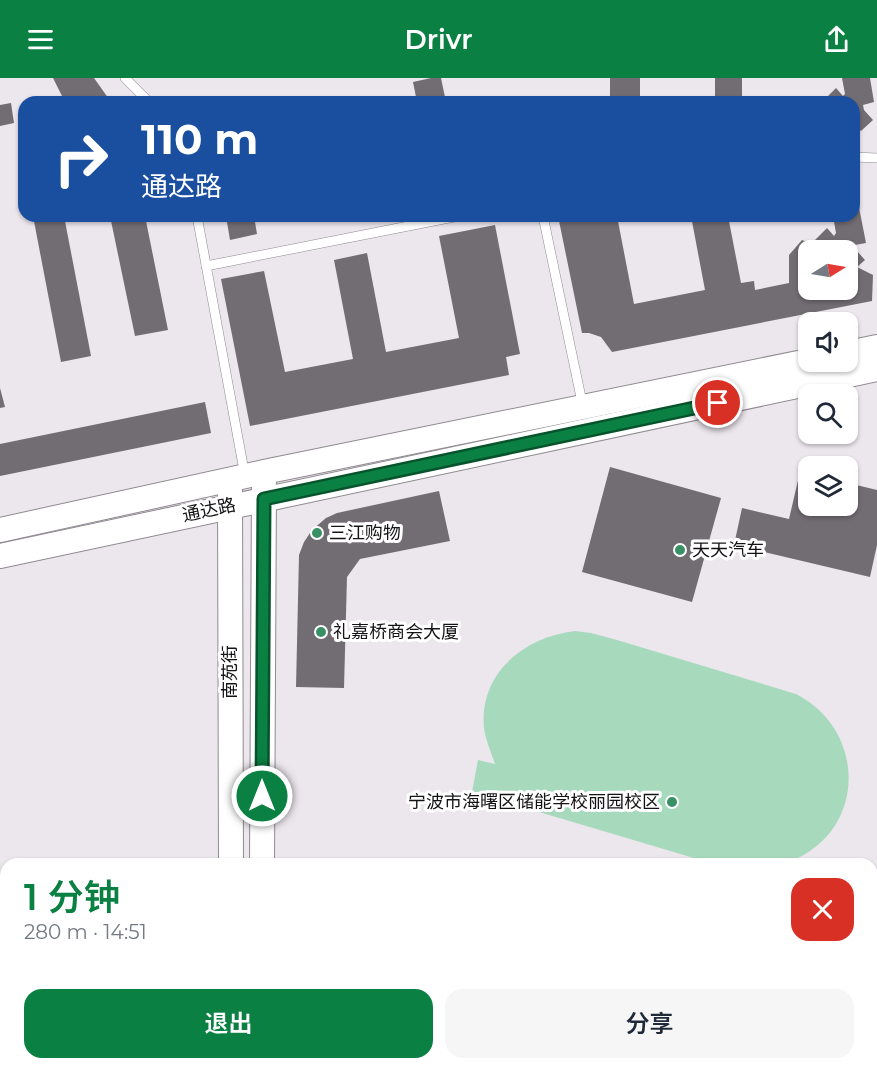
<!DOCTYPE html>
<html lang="zh">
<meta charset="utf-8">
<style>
body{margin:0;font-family:Montserrat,"Noto Sans SC",sans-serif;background:#f6f6f7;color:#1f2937;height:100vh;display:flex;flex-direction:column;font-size:22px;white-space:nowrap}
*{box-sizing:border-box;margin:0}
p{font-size:20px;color:#747a83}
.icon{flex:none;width:33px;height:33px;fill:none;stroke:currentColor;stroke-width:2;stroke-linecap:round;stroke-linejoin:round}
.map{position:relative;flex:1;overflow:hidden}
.sheet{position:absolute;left:0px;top:780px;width:878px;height:212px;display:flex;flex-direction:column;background:#fff;border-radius:18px 18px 0 0;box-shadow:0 2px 4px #0004}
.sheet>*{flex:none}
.top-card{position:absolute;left:18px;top:18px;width:842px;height:126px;border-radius:18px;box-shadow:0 2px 4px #0004;background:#1a4fa0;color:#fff;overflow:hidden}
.needle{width:39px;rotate:79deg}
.tools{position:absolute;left:798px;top:162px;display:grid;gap:12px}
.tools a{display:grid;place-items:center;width:60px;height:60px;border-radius:12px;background:#fff;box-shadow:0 2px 4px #0004;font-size:30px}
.pin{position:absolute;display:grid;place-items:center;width:51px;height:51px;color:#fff;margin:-26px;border:3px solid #fff;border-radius:50%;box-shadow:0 2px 6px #0007}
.me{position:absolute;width:66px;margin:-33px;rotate:0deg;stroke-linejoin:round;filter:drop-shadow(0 0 4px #0008)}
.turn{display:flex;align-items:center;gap:21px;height:126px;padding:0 24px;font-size:27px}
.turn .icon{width:78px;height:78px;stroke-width:2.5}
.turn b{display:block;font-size:42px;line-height:51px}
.round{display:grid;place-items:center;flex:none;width:63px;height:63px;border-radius:18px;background:#f6f6f7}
.head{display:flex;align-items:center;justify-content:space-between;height:102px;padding:0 24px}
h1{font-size:36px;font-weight:600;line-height:45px;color:#0b8043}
.primary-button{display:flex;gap:12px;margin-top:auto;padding:12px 24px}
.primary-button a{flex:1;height:69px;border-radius:18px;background:#0b8043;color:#fff;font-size:24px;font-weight:600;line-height:69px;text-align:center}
.primary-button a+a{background:#f6f6f7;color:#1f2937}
header{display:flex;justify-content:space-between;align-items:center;height:78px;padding:0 24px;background:#0b8043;color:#fff;font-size:27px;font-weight:600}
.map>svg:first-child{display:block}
</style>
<header><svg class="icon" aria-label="menu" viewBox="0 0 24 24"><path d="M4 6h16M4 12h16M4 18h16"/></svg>Drivr<svg class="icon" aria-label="share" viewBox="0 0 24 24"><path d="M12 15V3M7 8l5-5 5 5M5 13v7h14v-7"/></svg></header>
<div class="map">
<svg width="877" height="991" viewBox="0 0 877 991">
<rect width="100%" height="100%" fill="#ece6ed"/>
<!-- green -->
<path fill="#a7dabd" d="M575,553L591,555L617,562L796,616C867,652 867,753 791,783L790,786H714L472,714L478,682L495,686C491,674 486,663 484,650C479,595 524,559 575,553Z"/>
<!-- building -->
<g fill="#726d73" fill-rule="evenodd">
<polygon points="53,0 94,0 111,24 65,24"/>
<polygon points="431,0 441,0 446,24 417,24 413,4"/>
<rect x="610" y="0" width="30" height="24"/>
<rect x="715" y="0" width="27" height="24"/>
<polygon points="842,0 870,0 874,24 863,27 864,32 873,42 861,53 858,50 854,54 854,24 822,24 836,10 843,18 845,16"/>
<polygon points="11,25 14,45 0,48 0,27"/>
<path d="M854,114H856L866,165L855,167L856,172L865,182L857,189L873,197L872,223L612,274L601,259L589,255H582L558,138H617L634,226L705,212L691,138H728L741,205L754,203L755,212L789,205V177L802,162L811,166L827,150L834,158L836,155L833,138H854ZM808,172H848V212H808Z"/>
<polygon points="33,138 64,138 91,278 61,284"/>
<polygon points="110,138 145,138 168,252 135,258"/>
<polygon points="226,138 254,138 257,156 230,162"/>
<polygon points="495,147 520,276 506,279 509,297 250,348 221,201 264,193 285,294 353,281 334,182 367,175 386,274 459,260 439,158"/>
<polygon points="0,310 5,329 0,330"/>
<polygon points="205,324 211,355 0,398 0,366"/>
<polygon points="610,389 721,420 692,524 582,494"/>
<polygon points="800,394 808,396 808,428 848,428 848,405 877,412 877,467 870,499 734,467 742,430 789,441"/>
<polygon points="439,413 450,463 360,481 347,499 344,610 296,609 299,477 304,464 312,452 326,440 337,435"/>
<rect x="336" y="986" width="36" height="5"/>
<rect x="444" y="986" width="35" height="5"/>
<rect x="726" y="986" width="103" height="5"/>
</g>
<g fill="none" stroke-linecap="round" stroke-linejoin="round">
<defs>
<g id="lane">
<polyline points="125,0 149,24"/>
<polyline points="854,79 877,80"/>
<polyline points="197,138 245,398"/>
<polyline points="543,138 583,329"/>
<polyline points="206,188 459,138"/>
</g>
<g id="secondary">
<polyline points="848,275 877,269"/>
<polyline points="230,413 231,786"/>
<polyline points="0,452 264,394 808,283"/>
<polyline points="0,478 877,291"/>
<polyline points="262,786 264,407"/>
<polyline points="231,986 231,991"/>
<polyline points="261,991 261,986"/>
</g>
</defs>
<!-- lane casing -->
<use href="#lane" stroke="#908b91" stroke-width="10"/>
<!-- secondary casing -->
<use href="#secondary" stroke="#908b91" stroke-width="26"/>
<!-- lane -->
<use href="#lane" stroke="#fff" stroke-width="9"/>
<!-- secondary -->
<use href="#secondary" stroke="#fff" stroke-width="24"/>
</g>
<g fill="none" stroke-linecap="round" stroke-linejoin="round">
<defs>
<polyline id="route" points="262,718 264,421 718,325"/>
</defs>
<!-- route casing -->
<use href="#route" stroke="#07532c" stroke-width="15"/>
<!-- route -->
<use href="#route" stroke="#0b8043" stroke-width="10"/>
</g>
<!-- markers -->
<g fill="#389065" stroke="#fff" stroke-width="2">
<circle cx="317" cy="455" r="6"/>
<circle cx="680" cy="472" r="6"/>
<circle cx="321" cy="554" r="6"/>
<circle cx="672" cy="724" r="6"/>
</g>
<g text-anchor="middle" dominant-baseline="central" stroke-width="6" stroke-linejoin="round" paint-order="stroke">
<!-- street labels -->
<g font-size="18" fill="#141215" stroke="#fff">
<text transform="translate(209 432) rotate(-12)">通达路</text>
<text transform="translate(230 594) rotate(-90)">南苑街</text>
</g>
<!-- poi labels -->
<g font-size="18" fill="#141215" stroke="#fff" text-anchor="start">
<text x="329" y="455">三江购物</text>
<text x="692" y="472">天天汽车</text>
<text x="333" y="554">礼嘉桥商会大厦</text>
<text x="660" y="724" text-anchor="end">宁波市海曙区储能学校丽园校区</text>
</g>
</g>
</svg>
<div class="tools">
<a><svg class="needle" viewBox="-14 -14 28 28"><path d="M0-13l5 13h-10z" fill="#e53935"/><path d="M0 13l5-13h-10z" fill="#747a83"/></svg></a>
<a><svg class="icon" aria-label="sound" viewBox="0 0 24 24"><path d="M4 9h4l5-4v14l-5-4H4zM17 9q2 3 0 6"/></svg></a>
<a><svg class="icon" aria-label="search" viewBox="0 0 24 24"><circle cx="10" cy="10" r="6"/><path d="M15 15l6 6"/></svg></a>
<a><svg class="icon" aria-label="layers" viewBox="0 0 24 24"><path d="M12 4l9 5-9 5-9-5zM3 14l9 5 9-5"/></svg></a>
</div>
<div class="pin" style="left:718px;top:325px;background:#d93025"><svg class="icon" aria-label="arrive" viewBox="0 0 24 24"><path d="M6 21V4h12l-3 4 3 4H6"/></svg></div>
<svg class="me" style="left:262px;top:718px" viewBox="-20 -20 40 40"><circle r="17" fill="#0b8043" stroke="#fff" stroke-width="3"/><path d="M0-11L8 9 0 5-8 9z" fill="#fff"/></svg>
<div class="top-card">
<div class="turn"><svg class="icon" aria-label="right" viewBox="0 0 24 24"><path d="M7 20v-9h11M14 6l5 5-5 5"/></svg><div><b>110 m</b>通达路</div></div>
</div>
<section class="sheet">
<div class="head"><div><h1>1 分钟</h1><p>280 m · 14:51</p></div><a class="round" style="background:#d93025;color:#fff"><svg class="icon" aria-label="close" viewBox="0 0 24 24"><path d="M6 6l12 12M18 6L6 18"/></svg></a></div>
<div class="primary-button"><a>退出</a><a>分享</a></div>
</section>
</div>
